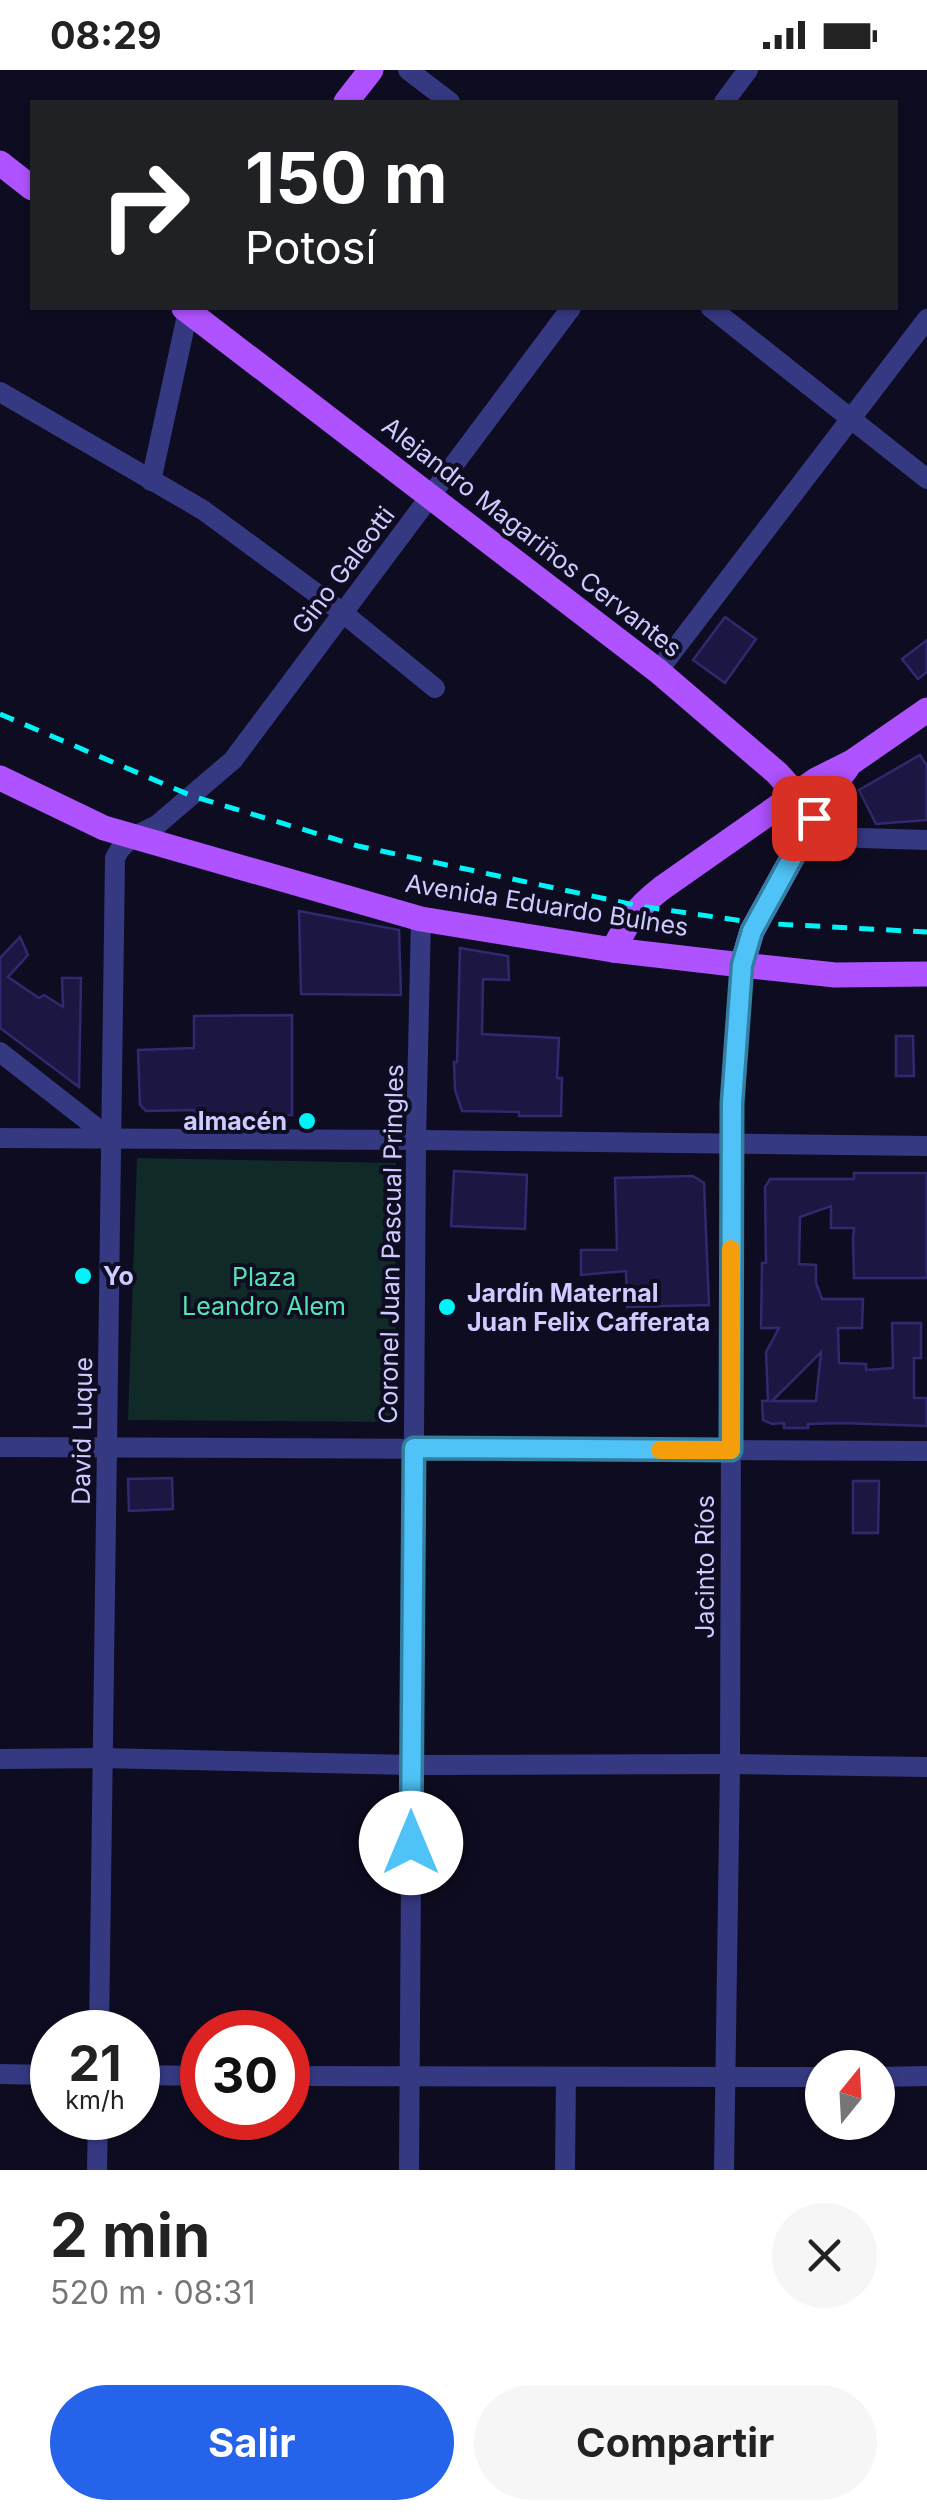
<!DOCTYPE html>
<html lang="es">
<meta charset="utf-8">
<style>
body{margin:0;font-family:Inter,sans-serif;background:#f6f6f6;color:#222;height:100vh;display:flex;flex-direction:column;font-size:38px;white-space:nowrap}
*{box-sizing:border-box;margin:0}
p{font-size:32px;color:#767676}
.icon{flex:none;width:55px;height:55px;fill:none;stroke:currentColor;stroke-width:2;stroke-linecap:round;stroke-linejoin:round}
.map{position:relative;height:2100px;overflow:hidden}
.panel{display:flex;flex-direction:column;background:#fff;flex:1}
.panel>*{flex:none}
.banner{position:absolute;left:30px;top:30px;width:868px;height:210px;border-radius:0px;box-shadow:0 2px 8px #0004;background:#202124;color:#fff;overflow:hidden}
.needle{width:65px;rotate:18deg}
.controls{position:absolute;left:805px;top:1980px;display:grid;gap:20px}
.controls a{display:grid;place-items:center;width:90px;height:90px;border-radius:50%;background:#fff;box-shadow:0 2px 8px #0004;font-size:50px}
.speed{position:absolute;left:30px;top:1940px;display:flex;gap:20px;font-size:50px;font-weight:700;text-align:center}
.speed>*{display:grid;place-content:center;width:130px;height:130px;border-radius:50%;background:#fff;box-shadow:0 2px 8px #0004;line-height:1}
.speed small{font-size:25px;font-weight:400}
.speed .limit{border:15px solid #d22;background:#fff;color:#111}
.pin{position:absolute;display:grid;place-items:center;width:85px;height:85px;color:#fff;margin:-42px;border-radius:20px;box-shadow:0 5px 15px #0006}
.me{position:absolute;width:110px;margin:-55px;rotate:0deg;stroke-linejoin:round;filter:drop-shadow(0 0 8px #0008)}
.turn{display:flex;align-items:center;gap:35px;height:210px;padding:0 50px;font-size:45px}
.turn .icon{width:130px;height:130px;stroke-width:2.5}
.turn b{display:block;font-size:70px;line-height:85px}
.round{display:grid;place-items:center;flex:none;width:105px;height:105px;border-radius:52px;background:#f6f6f6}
.summary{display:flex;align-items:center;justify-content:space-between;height:170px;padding:0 50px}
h1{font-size:60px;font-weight:700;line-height:75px}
.action{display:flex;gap:20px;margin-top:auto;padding:20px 50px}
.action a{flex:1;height:115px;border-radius:60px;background:#2563eb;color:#fff;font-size:40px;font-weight:700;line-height:115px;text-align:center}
.action a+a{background:#f6f6f6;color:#222}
.status{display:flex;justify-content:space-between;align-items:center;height:70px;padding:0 50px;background:#fff;direction:ltr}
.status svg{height:28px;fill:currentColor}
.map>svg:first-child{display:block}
</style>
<div class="status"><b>08:29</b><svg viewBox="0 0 49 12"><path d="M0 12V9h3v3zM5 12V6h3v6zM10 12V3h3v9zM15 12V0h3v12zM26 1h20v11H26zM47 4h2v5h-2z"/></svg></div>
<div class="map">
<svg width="927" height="2100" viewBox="0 0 927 2100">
<rect width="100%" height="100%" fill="#0e0c20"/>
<!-- green -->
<polygon fill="#0f2a27" points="137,1088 396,1093 395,1352 128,1350"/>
<!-- building -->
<g fill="#1c1742" stroke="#30296f" stroke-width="2.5" fill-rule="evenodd">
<polygon points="725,547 756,569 725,613 693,590"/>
<polygon points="927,570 927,602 918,609 902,589"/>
<polygon points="920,685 927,696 927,750 876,754 859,720"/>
<polygon points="299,841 399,860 401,925 301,924"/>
<polygon points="20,867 28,885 8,907 39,928 44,925 63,937 62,908 81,908 79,1017 0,958 0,888"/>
<polygon points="460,878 508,886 509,910 483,909 482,964 559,968 557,1008 562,1008 561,1046 519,1046 519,1042 462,1041 455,1020 454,992 457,992"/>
<polygon points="292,945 292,1045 195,1046 195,1040 146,1041 140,1035 138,980 194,978 194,946"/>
<polygon points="896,966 913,966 914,1006 896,1006"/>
<polygon points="454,1101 527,1105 525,1159 451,1156"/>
<path d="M854,1103H927V1208H854L853,1169L854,1158H831V1136L800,1147L799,1194L816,1195V1213L822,1229H863L862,1258H838L839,1293L866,1294V1300L893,1298L892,1253H921V1288H914V1328H927V1356L841,1353L808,1354V1358H784V1353L772,1354L763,1350L762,1331H768L766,1282L779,1258H761L762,1193H766L765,1117L770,1109H854ZM821,1282L816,1331H772Z"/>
<polygon points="693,1106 704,1113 709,1235 627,1237 626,1201 581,1205 581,1180 617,1180 615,1108"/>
<polygon points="172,1408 173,1439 129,1441 128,1409"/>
<polygon points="853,1411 879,1411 878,1463 853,1463"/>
</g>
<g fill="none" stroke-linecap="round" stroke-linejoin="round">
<!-- minor -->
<g stroke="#353981" stroke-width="20">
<polyline points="408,0 450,32"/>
<polyline points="724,32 748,0"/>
<polyline points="711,238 927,409"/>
<polyline points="0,322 203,440 343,543 435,618"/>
<polyline points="151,411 188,241"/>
<polyline points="658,601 927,249"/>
<polyline points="801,772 829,767 927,770"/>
<polyline points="0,982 111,1069"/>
<polyline points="0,1068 416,1070 927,1076"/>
<polyline points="0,1377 927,1381"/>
<polyline points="0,1689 102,1688 411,1695 730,1694 927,1697"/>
<polyline points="99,1962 115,788 120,779 133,767 157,755 233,690 571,238"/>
<polyline points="0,2004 52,2005"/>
<polyline points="138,2005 202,2006"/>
<polyline points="288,2006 822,2007"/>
<polyline points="878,2007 927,2006"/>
<polyline points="97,2100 98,2048"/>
<polyline points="409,2100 416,1070 421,849"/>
<polyline points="565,2100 566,2008"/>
<polyline points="724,2100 730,1694 732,1033 742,895"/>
</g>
<!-- major -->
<g stroke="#af52ff" stroke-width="25">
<polyline points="346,32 371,0"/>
<polyline points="0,93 32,118"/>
<polyline points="184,238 658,601 777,703 796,724 800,742 801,772"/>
<polyline points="0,708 104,758 421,849 613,880 742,895 835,905 927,904"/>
<path d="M613,880C629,850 635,839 662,818L816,710L852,692L927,640"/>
<polyline points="742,895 752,861 828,723 847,698"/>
</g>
<!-- rail -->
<polyline stroke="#00f3f6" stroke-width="5" stroke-dasharray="15 12" stroke-linecap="butt" points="0,644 192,726 358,776 639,836 757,853 927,862"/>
</g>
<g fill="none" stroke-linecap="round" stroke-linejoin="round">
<defs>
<polyline id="route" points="411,1773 414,1378 731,1380 732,1033 742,895 752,861 814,748"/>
</defs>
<!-- route casing -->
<use href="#route" stroke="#337fa1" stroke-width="25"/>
<!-- route -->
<use href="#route" stroke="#4fc3f7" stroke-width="18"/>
<!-- slow -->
<polyline stroke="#f59e0b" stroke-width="18" points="660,1380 731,1380 731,1179"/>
</g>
<!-- markers -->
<g fill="#00f3f6" stroke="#0e0c20" stroke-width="4">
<circle cx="307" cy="1051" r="10"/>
<circle cx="83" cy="1206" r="10"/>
<circle cx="447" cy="1237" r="10"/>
</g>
<g text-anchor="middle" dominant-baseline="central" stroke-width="8" stroke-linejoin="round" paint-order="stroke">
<!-- street labels -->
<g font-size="25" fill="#cdcbff" stroke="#0e0c20">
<text transform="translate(532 467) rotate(38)">Alejandro Magariños Cervantes</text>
<text transform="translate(343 500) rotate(-53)">Gino Galeotti</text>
<text transform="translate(547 835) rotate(9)">Avenida Eduardo Bulnes</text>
<text transform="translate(391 1174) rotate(-89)">Coronel Juan Pascual Pringles</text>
<text transform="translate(82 1361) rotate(-89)">David Luque</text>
<text transform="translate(705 1497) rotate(-90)">Jacinto Ríos</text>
</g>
<!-- poi labels -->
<g font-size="25" font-weight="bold" fill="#cdcbff" stroke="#0e0c20" text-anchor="start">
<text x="287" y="1051" text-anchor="end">almacén</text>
<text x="103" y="1206">Yo</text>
<text x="467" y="1223">Jardín Maternal<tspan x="467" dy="29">Juan Felix Cafferata</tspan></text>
</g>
<!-- park labels -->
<g font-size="25" fill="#54e3b3" stroke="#0e0c20">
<text x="264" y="1207">Plaza<tspan x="264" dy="29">Leandro Alem</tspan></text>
</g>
</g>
</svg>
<div class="controls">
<a><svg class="needle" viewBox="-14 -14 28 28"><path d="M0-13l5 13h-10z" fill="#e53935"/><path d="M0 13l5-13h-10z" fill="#767676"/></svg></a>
</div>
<div class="speed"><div>21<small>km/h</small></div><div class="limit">30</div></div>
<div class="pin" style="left:814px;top:748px;background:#d93025"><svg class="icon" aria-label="arrive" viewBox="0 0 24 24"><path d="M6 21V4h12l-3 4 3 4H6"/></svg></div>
<svg class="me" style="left:411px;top:1773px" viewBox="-20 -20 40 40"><circle r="19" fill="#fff"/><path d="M0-13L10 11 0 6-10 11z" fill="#4fc3f7"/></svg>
<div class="banner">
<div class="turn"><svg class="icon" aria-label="right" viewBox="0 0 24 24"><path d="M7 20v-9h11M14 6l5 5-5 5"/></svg><div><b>150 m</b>Potosí</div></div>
</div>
</div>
<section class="panel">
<div class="summary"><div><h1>2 min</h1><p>520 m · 08:31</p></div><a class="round"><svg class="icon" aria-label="close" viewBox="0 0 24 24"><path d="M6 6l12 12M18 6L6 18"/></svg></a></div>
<div class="action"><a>Salir</a><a>Compartir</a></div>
</section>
